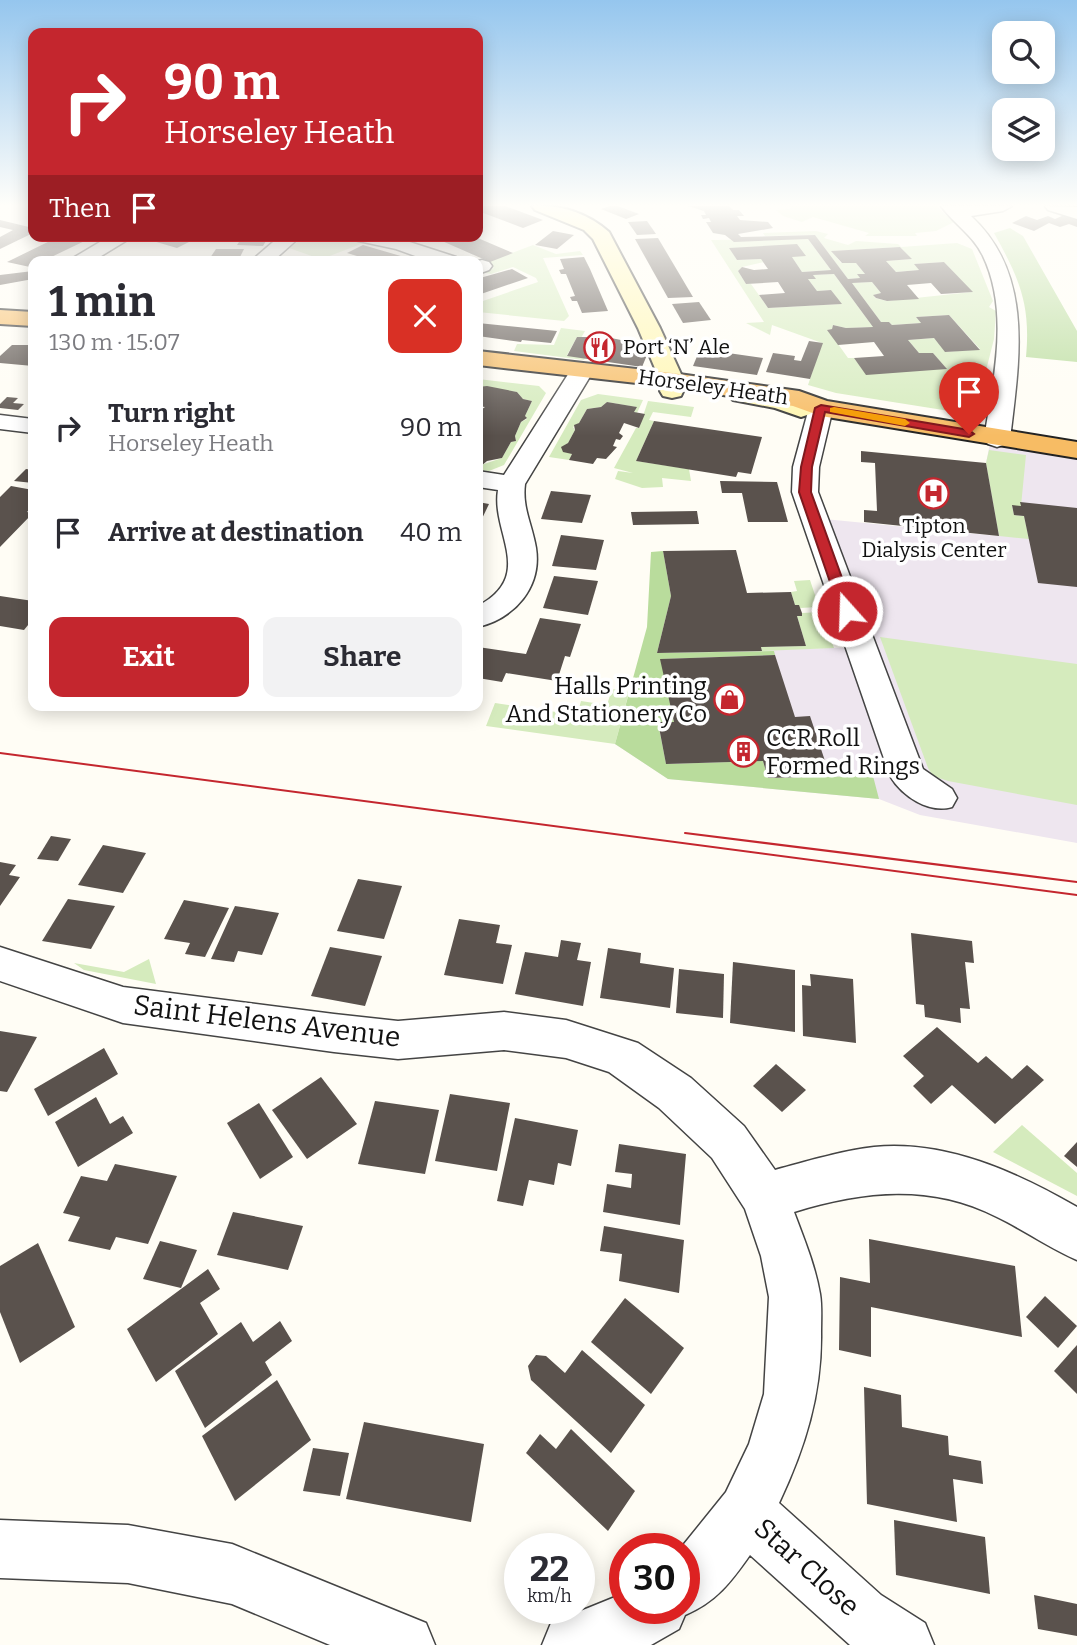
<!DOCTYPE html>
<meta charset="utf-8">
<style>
body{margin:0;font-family:Bitter,serif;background:#f2f2f3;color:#2b2b33;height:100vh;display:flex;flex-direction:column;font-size:26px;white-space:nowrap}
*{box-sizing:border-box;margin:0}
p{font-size:23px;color:#7c7c81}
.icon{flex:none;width:38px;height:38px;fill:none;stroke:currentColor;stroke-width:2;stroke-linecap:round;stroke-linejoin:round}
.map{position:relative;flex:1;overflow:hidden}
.details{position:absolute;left:28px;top:256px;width:455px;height:455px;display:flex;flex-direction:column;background:#fff;border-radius:14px;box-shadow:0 4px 18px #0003}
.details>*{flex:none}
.hud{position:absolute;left:28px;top:28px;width:455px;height:214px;border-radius:14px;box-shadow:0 4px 18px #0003;background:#c4262e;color:#fff;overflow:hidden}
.tools{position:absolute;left:992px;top:21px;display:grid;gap:14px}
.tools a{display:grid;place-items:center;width:63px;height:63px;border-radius:14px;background:#fff;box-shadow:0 4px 18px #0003;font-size:35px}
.speed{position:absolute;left:504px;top:1533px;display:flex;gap:14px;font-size:35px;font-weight:700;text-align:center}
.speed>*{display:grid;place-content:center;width:91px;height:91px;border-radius:50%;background:#fff;box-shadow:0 4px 18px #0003;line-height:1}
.speed small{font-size:18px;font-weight:400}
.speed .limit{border:10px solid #d22;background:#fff;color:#111}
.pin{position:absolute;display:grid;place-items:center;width:60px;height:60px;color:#fff;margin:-72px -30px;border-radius:50% 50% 50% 0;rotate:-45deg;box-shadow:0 0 7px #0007}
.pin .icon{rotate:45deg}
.me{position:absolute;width:77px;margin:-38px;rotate:340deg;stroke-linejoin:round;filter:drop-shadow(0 0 5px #0008)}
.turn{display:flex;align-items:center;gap:24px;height:147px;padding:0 21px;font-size:32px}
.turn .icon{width:91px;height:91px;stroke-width:2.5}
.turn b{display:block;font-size:49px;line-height:60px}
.then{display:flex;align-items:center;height:66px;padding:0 21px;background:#0003;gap:14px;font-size:26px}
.round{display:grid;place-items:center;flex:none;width:74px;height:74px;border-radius:14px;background:#f2f2f3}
.head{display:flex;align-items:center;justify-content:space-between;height:119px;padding:0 21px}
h1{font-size:42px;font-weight:700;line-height:52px}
.primary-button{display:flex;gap:14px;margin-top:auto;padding:14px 21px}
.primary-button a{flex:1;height:80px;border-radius:14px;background:#c4262e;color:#fff;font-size:28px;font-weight:700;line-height:80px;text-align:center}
.primary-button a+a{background:#f2f2f3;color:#2b2b33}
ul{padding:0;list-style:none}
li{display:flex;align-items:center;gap:21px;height:105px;padding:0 21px}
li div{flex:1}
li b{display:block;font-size:26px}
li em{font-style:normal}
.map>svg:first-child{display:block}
</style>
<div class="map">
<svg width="1077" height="1645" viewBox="0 0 1077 1645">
<rect width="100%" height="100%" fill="#fffdf5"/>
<!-- industrial -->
<polygon fill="#eee6ef" points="991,438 1077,451 1077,843 920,815 879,799 668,779 615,744 657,653 860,647 814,518 998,536 986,463"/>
<!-- green -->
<g fill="#d5ebbd">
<polygon points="789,206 936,206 954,222 936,231 915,233 917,236 865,236 869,233 813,217 802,222 783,216 776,210 791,209"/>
<polygon points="816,231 828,234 824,238 848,245 856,241 898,244 901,247 957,243 972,249 993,301 989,307 996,311 994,339 977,406 969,412 962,413 836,393 808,385 822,343 772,325 770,335 746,323 764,322 711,240 808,239 831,270 802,272 792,257 730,249 737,260 761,259 764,262 742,267 738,271 746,284 751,284 768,308 841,304 831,290 817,291 808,279 815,279 813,275 834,274 873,327 846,328 833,325 832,329 828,330 848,358 854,358 866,374 946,368 933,353 919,353 908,340 934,338 946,352 980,349 949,315 916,317 921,323 892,325 889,322 881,322 852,283 872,282 881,293 874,295 875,298 887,301 972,292 944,262 915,264 919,270 896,272 886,261 911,259 900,247 832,251 841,263 856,263 865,274 858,274 860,278 848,279 815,235 765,236 763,233"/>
<polygon points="313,236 335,236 366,242 327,257 339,261 326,261 289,248 303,238"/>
<polygon points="533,245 556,254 580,251 583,255 543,258 569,316 564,321 478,312 478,298 483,301 538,282 536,278 513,267 491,274 481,272 494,268 486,263"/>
<polygon points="561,328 585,331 581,338 577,337 567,355 585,358 584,360 514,351 517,344 554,345"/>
<polygon points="478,379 539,386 546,393 504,465 489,471 478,470 478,466 502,458 511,442 516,441 515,436 521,422 527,419 525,416 532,401 523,399 517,392 478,387"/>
<polygon points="598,394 643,400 637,413 634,412 636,407 607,402 601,407 587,409 579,423 573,427 575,430 568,443 562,447 572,454 569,460 549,457 581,400"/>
<polygon points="648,401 694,407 691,417 653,412 649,420 654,421 636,461 689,469 691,481 662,478 663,487 642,488 615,479 618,471 633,473 614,468 636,428 639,428"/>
<polygon points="989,450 1026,455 1021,506 1012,506 1014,515 1024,516 1029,539 999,536 986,463"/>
<polygon points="810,580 819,607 800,608 795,605 791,592 797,591 794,581"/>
<polygon points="821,612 834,648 762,651 761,647 806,646 797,616 802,615 802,613"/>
<polygon points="880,637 1077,664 1077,805 948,781 933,776 928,768"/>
<polygon points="612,689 629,692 615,744 486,726 495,703 577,715 581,701 607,705"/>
<polygon points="149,959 156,984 84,970 74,963 124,972"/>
<polygon points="1022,1125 1077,1173 1077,1196 993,1152"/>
</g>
<!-- forest -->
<g fill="#b9dc9c">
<path d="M1010,228L1023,236L1077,331V362L1026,357C1031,304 1019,278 994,233Z"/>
<polygon points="663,551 671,596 657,653 774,651 775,655 661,659 674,722 658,723 666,764 763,761 768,778 873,776 879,799 668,779 615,744 647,627 651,552"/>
</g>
<!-- building -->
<g fill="#5a524d">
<polygon points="478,206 505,206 543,220 523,228 478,211"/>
<polygon points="610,206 618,206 639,214 626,219 601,209"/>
<polygon points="688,206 729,206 733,210 739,210 744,216 737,216 740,220 768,222 773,228 738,234 741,237 815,235 848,279 860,278 857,274 865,274 856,263 842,263 831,251 900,247 912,259 886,261 896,272 919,270 914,264 944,262 973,292 941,294 931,283 907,285 919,299 887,301 876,298 873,295 881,293 872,282 852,283 881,322 889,322 892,325 921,323 916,317 949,315 980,350 945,352 934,338 908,340 919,353 933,353 947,369 866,375 854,358 884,356 874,342 838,345 827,330 832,329 833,325 846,328 873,327 834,274 813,275 816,279 808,279 817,291 831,290 842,304 768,308 759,295 785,293 778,282 746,284 738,271 742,267 754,270 768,269 761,259 737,260 729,248 797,244 806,256 792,257 802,272 831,270 808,239 734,242 725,235 713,233 706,222 711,222 709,218 703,219 701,215 706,215 704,211"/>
<polygon points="1064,215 1077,220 1077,227 1069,224 1060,227 1049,223 1034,231 1012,223 1026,216 1037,220 1048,216 1055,219"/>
<polygon points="0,220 33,228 33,233 0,249 0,237 13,230 0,227"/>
<polygon points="647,221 656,234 637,235 628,222"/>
<polygon points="553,231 574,235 557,249 535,245"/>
<polygon points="95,236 43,261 33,261 33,266 30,267 7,262 58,237"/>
<polygon points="151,236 180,236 193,240 177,248 146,239"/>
<polygon points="243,236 269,236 263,246 237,245"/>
<polygon points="456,236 473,236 513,253 490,262 442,241"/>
<polygon points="658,238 693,297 668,298 635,239"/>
<polygon points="363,245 411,259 364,261 367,259 347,253"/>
<polygon points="216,249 244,249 238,261 208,261"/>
<polygon points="584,257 590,269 608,311 582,313 577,301 572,301 570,297 575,296 566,274 561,274 559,270 564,269 560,259"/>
<polygon points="512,269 528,278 478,295 478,281 482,279 480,278"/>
<polygon points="33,271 33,279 0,285 0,275"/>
<polygon points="699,302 711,320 683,323 672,304"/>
<polygon points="478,323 557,331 551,343 522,340 521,342 478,336"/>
<polygon points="591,334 631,342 626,352 647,355 642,367 567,356 577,337 590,337"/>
<polygon points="809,341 823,343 810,379 766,372 773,353 795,356 794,360 801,361"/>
<polygon points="12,345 33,345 33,366 0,363 0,356"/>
<polygon points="700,349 763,358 757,375 693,366"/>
<polygon points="487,386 517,392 523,399 532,401 525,416 527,418 521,422 515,436 516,441 511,442 502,458 487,461 481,466 478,466 478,421 481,415 478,412 485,407 478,406 478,387"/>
<polygon points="7,397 18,398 13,403 24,404 18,410 0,408 0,404"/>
<polygon points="607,402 637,407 634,412 645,414 639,428 624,423 619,433 623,436 620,440 616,439 613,446 617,447 606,459 597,458 593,464 569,460 572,454 563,452 561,447 568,443 575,430 574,425 579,423 587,409 601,407"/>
<polygon points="654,421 762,437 751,474 738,472 736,477 636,461"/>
<polygon points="861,451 986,463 999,536 864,522 864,510 877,511 875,463 861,462"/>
<polygon points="26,469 33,470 33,483 14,481"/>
<polygon points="720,481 777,482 788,522 748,522 742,493 722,493"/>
<polygon points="11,486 33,490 33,506 27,512 33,513 0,547 0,497"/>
<polygon points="551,491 591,495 582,523 541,519"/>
<polygon points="478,502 489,504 478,527"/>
<polygon points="1020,502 1077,508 1077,587 1038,583 1024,516 1014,515 1012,505 1021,506"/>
<polygon points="697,511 699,524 633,525 631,512"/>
<polygon points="561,535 604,540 596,570 552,566"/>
<polygon points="736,550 747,593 791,592 795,605 799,605 802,613 802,616 797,616 806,646 761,647 762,651 657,653 671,596 663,551"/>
<polygon points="554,576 598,581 588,615 543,608"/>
<polygon points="0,596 33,601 33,619 24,630 0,626"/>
<polygon points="540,618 581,624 570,657 565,656 557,681 506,673 502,682 478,678 478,647 526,654"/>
<polygon points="775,655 795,717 810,716 830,776 768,778 763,761 666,764 658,722 674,722 660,659"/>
<polygon points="51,836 71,839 58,861 37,859"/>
<polygon points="103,845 146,853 123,893 78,885"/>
<polygon points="0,862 16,865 9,875 20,877 0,906"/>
<polygon points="358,879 402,886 384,939 337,931"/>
<polygon points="68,899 115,906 91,949 42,941"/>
<polygon points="184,900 229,908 205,957 185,954 190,943 164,939"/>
<polygon points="235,906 279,913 262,955 238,951 234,962 211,959"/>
<polygon points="459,919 500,925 496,943 512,945 503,984 444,975"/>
<polygon points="911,933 972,941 974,963 965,962 970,1009 960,1008 961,1023 925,1017 924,1005 916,1004"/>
<polygon points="561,940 581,943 577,960 591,962 583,1006 515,994 525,952 558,957"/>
<polygon points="330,947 382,956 365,1006 311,996"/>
<polygon points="608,948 641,953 640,963 674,968 670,1008 600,998"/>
<polygon points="733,962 795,970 795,1032 730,1023"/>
<polygon points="679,969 724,974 723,1018 676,1013"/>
<polygon points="810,974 853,979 856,1043 803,1036 802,985 811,986"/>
<polygon points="937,1027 978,1063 986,1056 1012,1079 1027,1065 1044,1080 995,1124 952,1085 931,1104 913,1086 924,1076 903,1056"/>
<polygon points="0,1031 37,1037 7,1092 0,1091"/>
<polygon points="104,1048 118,1074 48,1116 34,1089"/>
<polygon points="776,1064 806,1090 782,1112 753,1086"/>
<polygon points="321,1077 357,1124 307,1159 272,1110"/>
<polygon points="450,1094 510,1103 497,1171 435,1161"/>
<polygon points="96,1097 110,1124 123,1116 133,1133 78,1167 55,1122"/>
<polygon points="375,1101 439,1110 425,1174 358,1164"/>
<polygon points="259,1103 293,1157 260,1179 227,1123"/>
<polygon points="515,1118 578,1130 571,1166 558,1163 554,1185 529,1180 523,1206 497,1201"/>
<polygon points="1077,1142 1077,1167 1064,1156"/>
<polygon points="619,1144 686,1154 680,1225 603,1212 607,1184 631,1188 632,1174 615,1172"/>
<polygon points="115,1164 177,1176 148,1244 116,1237 110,1250 68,1241 80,1217 63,1213 81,1176 107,1181"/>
<polygon points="233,1212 303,1226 288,1270 217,1255"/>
<polygon points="604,1226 684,1240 679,1293 619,1281 622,1254 600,1251"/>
<polygon points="869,1239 1015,1266 1022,1337 871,1307 871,1357 839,1350 840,1277 870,1283"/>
<polygon points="160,1241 197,1250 181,1288 143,1279"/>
<polygon points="38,1243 75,1327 20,1363 0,1312 0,1266"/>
<polygon points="208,1269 220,1289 200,1303 218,1334 156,1382 127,1329"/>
<polygon points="1045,1296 1077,1326 1058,1348 1026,1317"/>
<polygon points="625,1298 684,1348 651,1394 591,1342"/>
<polygon points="280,1321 292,1341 265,1362 272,1375 205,1428 175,1371 241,1322 253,1342"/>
<polygon points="1077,1345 1077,1394 1054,1371"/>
<polygon points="582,1350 645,1405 611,1453 531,1380 528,1366 536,1355 546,1356 565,1373"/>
<polygon points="277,1380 311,1440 235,1501 202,1436"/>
<polygon points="864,1387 901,1395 902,1427 948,1436 949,1455 981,1461 983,1484 953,1479 957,1522 867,1504"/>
<polygon points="364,1422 484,1444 471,1522 346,1499"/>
<polygon points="571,1429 635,1491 608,1531 526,1453 540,1434 556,1449"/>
<polygon points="313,1448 349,1453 340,1496 303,1491"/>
<polygon points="894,1520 985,1537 990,1594 896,1575"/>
<polygon points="1034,1595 1077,1604 1077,1636 1038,1629"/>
</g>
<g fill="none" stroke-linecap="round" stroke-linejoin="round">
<defs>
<g id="minor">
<path d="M941,206H1012L1003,211L971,216C1035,275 1019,362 1010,439L1006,444L997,447L988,444L984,439C993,381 1010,312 983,256C973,235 954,224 941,206Z"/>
<polygon points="1045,206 1077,207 1077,219 1048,210"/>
<polygon points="110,236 134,236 93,261 68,261"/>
<polygon points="280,236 301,236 273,261 251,261"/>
<polygon points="352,236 391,236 456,257 459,261 429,261 396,249 354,240"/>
<polygon points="482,260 489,262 492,266 489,270 478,274 478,261"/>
<path d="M582,363L590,365L594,370L525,484C522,508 532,524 536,548C542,587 515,618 478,627V606C536,575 491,533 498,490L478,487V471L504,475L574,365Z"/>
<path d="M821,401L830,403L833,408L819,467L818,492L923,769L952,789L957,798L952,807C929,814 902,796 890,776L792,492L793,467L809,408L812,403Z"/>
<polygon points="0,415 33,419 33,433 0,429"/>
<path d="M0,947L123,987L334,1014L398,1021L504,1012L566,1020L638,1043L691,1078L744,1126L775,1170C808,1161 840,1151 874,1147C946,1140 1016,1172 1077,1207V1260C1049,1248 1024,1230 997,1217C930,1183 863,1191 794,1212C804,1239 815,1265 820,1294C822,1306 821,1320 821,1332C822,1394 805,1448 779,1503L881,1595L925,1623L934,1645H850L750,1555C731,1582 716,1602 685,1615L679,1629L651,1645H542L551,1623L625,1593V1608H684V1549H680L726,1492L749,1444L764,1394L769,1297L761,1256L745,1209L712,1158L659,1108L609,1072L566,1058L504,1050L398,1059L334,1052L123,1023L0,981Z"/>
<polygon points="0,1520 128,1525 232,1544 426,1623 435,1645 330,1645 232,1604 128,1583 0,1578"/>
</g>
<g id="secondary">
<path d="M532,206C560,204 588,213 609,232L660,328L686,385L681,396L672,398L663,396L660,391L662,385L638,328L593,239L584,230L535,210Z"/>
<path d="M742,387C762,391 801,391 814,409L810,414L801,417L775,408L733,400L729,395L733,390Z"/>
</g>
<g id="trunk">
<polygon points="0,310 33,312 33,326 0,324"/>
<polygon points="478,351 672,373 799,391 827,401 1077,442 1077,458 821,416 793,406 672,387 478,365"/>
</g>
</defs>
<!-- minor casing -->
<use href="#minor" stroke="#444" stroke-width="3"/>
<!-- secondary casing -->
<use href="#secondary" stroke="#333" stroke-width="4"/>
<!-- trunk casing -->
<use href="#trunk" stroke="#222" stroke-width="4"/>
<!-- minor -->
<use href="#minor" fill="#fff" fill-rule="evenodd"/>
<!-- secondary -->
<use href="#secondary" fill="#fff6b0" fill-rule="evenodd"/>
<!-- trunk -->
<use href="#trunk" fill="#f7bc64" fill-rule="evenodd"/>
<!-- tram -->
<g stroke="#c4262e" stroke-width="2">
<polyline points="0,753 1077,895"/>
<polyline points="685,833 1077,882"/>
</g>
</g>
<!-- sky -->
<linearGradient id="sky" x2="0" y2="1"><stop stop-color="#95c6ee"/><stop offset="0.47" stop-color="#fffefa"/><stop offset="1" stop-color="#fffefa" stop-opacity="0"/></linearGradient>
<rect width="1077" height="436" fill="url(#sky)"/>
<!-- route -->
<polygon fill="#c4262e" stroke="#7f191e" stroke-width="2" points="821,405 969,430 974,434 969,437 825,412 812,467 811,492 854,611 847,615 840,611 799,492 801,467 815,408"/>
<!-- slow -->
<polygon fill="#f59e0b" points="834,407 905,419 910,423 905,426 830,412 830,408"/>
<!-- icons -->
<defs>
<symbol id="restaurant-ring" viewBox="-11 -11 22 22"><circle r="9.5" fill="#fff" stroke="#c4262e" stroke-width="1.5"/><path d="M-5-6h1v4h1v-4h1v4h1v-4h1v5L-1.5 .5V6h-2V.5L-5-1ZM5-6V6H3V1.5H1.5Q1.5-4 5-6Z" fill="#c4262e"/></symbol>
<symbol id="hospital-ring" viewBox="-11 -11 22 22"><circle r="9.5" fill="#fff" stroke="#c4262e" stroke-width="1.5"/><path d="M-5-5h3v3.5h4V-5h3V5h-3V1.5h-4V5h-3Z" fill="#c4262e"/></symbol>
<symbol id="shop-ring" viewBox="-11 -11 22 22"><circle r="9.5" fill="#fff" stroke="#c4262e" stroke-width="1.5"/><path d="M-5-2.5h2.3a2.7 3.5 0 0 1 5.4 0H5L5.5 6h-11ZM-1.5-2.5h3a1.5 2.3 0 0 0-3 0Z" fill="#c4262e"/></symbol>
<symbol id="building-ring" viewBox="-11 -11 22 22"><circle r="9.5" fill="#fff" stroke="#c4262e" stroke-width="1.5"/><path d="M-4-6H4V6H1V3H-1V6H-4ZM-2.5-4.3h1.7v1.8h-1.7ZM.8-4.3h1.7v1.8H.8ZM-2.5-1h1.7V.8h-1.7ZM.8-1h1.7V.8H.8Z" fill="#c4262e"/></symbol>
</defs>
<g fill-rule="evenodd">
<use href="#restaurant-ring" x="582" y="330" width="35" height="35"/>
<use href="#hospital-ring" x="916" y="476" width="35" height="35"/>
<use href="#shop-ring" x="712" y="682" width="35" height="35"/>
<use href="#building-ring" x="726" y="734" width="35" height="35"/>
</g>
<g text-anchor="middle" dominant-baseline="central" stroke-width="7" stroke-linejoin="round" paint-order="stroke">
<!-- far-poi labels -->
<g font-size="21" fill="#111" stroke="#fff" text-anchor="start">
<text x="623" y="347">Port ‘N’ Ale</text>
<text x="934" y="526" text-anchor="middle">Tipton<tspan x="934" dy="24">Dialysis Center</tspan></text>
</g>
<!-- far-street labels -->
<g font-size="21" fill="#111" stroke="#fff">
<text transform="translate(713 387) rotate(8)">Horseley Heath</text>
</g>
<!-- poi labels -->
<g font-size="24" fill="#111" stroke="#fff" text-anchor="end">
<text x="707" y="686">Halls Printing<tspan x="707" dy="28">And Stationery Co</tspan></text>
<text x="766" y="738" text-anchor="start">CCR Roll<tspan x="766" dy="28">Formed Rings</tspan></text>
</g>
<!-- near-street labels -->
<g font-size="28" fill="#111" stroke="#fff">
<text transform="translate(267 1021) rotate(7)">Saint Helens Avenue</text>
<text transform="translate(807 1567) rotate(42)">Star Close</text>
</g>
</g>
</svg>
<div class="tools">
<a><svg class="icon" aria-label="search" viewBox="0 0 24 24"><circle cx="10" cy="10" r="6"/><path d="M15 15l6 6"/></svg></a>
<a><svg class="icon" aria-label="layers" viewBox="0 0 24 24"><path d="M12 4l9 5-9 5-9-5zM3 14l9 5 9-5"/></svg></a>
</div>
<div class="speed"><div>22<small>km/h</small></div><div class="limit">30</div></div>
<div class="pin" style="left:969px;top:434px;background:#d93025"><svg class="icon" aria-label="arrive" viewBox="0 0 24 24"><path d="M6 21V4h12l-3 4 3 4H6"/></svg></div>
<svg class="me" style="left:847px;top:611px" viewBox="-20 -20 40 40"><circle r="17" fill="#c4262e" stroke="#fff" stroke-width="3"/><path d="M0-11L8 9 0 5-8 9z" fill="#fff"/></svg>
<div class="hud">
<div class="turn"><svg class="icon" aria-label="right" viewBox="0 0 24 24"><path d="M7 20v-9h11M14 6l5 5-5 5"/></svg><div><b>90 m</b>Horseley Heath</div></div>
<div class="then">Then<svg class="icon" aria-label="arrive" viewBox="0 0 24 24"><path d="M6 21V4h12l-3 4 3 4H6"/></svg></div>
</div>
<section class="details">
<div class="head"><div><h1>1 min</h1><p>130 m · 15:07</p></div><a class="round" style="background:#d93025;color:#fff"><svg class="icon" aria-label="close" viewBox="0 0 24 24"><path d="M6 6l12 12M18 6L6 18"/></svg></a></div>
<ul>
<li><svg class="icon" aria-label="right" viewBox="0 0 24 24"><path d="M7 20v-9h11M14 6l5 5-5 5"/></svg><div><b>Turn right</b><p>Horseley Heath</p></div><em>90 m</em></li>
<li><svg class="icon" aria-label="arrive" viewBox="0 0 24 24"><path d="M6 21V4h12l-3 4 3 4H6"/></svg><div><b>Arrive at destination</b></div><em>40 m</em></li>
</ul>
<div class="primary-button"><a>Exit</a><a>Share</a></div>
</section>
</div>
